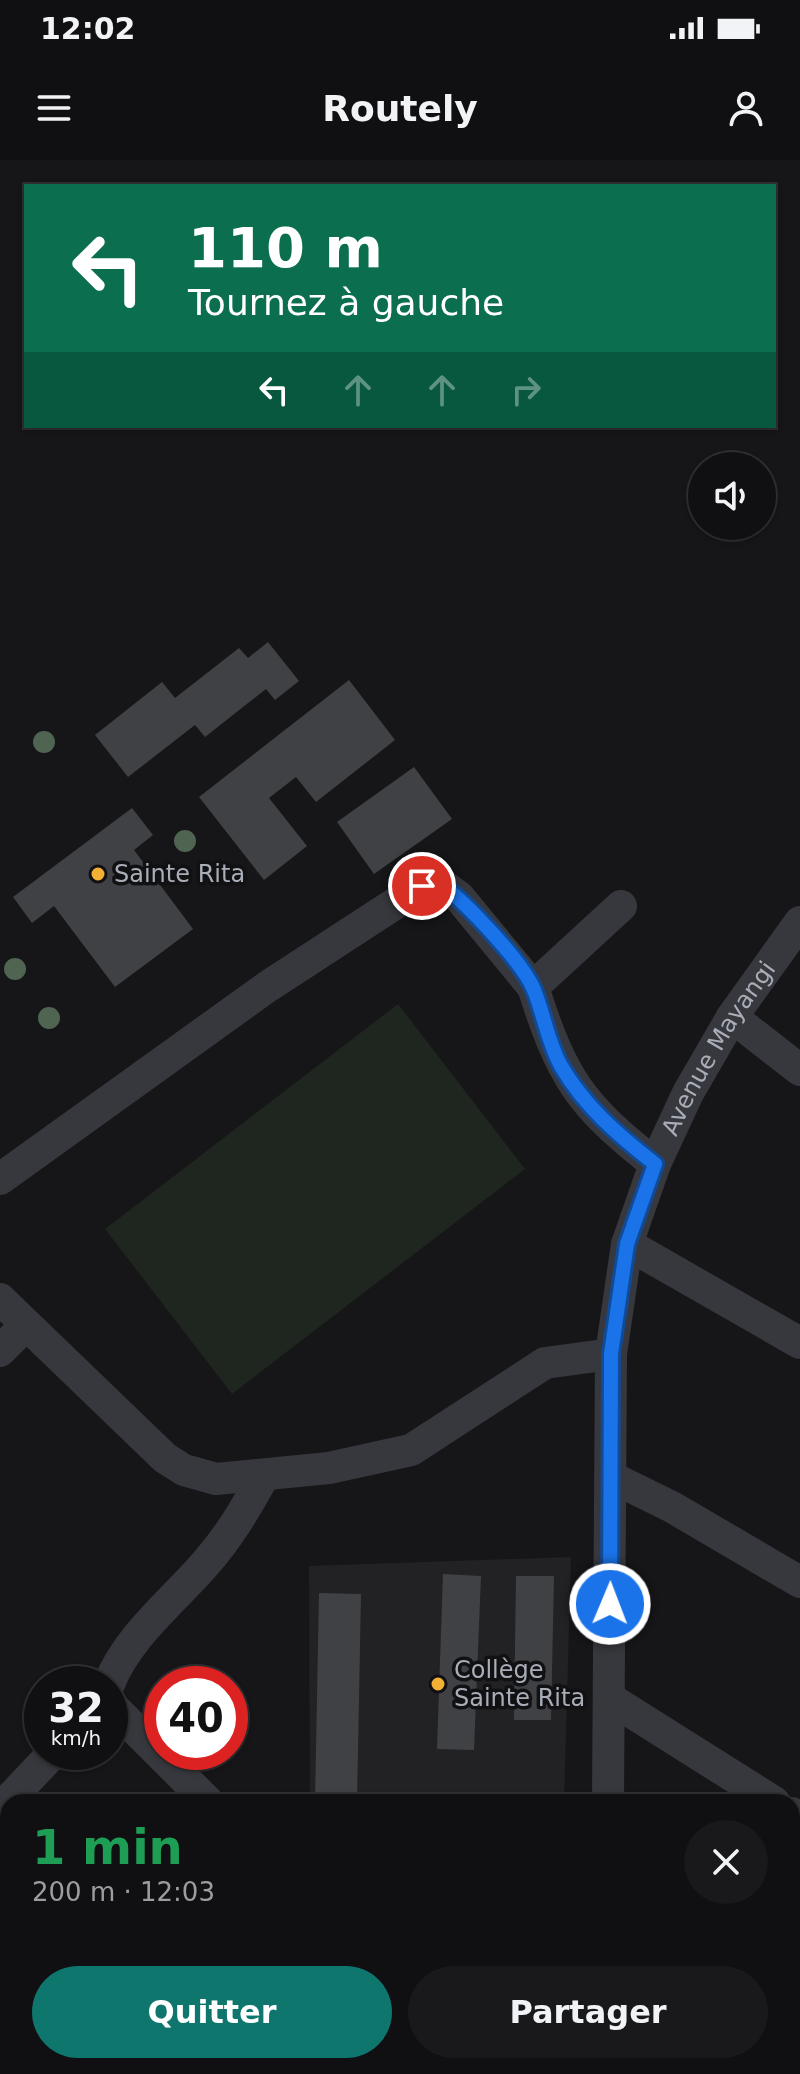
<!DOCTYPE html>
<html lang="fr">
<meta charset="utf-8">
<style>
body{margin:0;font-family:"DejaVu Sans",sans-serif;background:#19191b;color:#f1f3f6;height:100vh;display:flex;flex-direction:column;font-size:30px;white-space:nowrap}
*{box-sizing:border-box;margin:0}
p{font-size:26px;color:#9c9d9f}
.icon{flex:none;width:44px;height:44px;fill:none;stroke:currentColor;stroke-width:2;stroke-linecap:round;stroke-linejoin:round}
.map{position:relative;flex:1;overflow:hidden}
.side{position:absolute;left:0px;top:1634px;width:800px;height:280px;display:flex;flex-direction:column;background:#101012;border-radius:24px 24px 0 0;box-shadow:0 2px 6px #0004,0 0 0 2px #303032}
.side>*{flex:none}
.hud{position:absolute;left:24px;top:24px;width:752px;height:244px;border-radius:0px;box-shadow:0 2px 6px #0004,0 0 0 2px #303032;background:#0b6e4f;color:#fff;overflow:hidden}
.controls{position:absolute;left:688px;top:292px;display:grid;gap:16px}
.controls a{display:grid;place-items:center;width:88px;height:88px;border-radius:50%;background:#101012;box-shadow:0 2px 6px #0004,0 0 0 2px #303032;font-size:40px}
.speed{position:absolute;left:24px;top:1506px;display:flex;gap:16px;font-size:40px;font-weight:700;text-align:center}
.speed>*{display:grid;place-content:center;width:104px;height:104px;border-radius:50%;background:#101012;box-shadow:0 2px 6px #0004,0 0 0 2px #303032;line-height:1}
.speed small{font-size:20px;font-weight:400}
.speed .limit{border:12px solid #d22;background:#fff;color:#111}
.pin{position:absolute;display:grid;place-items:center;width:68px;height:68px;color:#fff;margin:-34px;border:4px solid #fff;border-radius:50%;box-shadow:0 2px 8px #0007}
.me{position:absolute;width:88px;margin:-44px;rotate:1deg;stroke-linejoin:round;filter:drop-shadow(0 0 6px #0008)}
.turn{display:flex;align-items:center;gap:28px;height:168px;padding:0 32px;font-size:36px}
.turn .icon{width:104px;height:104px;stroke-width:2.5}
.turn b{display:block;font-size:56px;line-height:68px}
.lanes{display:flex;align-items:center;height:76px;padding:0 32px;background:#0003;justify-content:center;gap:40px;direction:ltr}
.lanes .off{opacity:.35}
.round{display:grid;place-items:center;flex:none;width:84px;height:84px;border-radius:42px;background:#19191b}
.overview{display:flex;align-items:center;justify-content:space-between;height:136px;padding:0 32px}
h1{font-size:48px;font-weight:700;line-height:60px;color:#1e9e55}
.primary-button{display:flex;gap:16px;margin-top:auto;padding:16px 32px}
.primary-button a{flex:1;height:92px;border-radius:48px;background:#0f766e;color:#fff;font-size:32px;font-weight:700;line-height:92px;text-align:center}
.primary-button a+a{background:#19191b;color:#f1f3f6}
.status{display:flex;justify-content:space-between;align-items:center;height:56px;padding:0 40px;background:#101012;direction:ltr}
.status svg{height:22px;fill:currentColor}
header{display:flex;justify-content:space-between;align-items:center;height:104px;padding:0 32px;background:#101012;font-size:36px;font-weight:700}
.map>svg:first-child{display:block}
</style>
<div class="status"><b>12:02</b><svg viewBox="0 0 49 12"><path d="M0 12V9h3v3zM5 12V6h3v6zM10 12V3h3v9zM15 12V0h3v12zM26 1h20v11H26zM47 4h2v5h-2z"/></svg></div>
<header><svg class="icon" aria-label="menu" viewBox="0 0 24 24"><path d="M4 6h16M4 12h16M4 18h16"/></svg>Routely<svg class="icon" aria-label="person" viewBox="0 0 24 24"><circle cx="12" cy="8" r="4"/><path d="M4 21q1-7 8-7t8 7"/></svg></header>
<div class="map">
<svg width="800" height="1914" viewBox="0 0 800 1914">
<rect width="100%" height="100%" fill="#161618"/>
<!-- built -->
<polygon fill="#222225" points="571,1397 564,1642 310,1642 309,1406"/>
<!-- green -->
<polygon fill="#1e261f" points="398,844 525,1009 232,1234 105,1069"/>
<!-- building -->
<g fill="#404145">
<polygon points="268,482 299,521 275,540 266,529 205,577 195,565 128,617 95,575 162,522 175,538 239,488 248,498"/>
<polygon points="349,520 395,580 316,642 296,617 269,638 307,686 264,720 199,637"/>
<polygon points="414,607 452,659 374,714 337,662"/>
<polygon points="132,648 153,675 134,690 193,769 115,827 54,746 32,763 13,737"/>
<polygon points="443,1414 481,1416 474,1590 437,1589"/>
<polygon points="516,1416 554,1416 551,1560 514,1560"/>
<polygon points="319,1433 361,1434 357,1642 315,1642"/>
<polygon points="551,1906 583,1906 583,1914 550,1914"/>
</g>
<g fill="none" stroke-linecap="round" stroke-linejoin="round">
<!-- minor -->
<g stroke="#37383d" stroke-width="32">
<path d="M621,746L533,827C562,918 579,944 655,1004"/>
<polyline points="732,857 800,910"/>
<polyline points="0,1019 267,827 422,726 441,724 459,737 533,827"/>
<polyline points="627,1084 800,1183"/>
<polyline points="0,1139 165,1298 184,1310 216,1319 329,1308 411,1290 545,1203 611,1194"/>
<polyline points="0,1191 26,1165"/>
<polyline points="613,1318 672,1347 800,1422"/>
<path d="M109,1524C127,1477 173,1441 205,1404C229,1377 246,1348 263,1317"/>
<polyline points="609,1538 774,1642"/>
<polyline points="110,1544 208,1642"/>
<path id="s1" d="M608,1642L611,1194L627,1084L655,1004L688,933L732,857L800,762"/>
<polyline points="0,1649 54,1592"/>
<polyline points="792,1653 800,1659"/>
<polyline points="0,1844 8,1852"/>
<polyline points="792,1889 800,1894"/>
<polyline points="64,1906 72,1914"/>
<polyline points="467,1906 475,1914"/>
<polyline points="604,1914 604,1906"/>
</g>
</g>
<!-- trees -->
<g fill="#506452">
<circle cx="44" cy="582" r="11"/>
<circle cx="185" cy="681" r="11"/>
<circle cx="15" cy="809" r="11"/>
<circle cx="49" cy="858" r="11"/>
</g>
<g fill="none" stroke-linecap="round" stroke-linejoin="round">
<defs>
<path id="route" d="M422,726L441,724C466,743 522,801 534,830C544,855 548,883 561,906C585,947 618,975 655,1004L627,1084L611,1194L610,1444"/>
</defs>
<!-- route casing -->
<use href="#route" stroke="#114b97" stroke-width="20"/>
<!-- route -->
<use href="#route" stroke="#1a73e8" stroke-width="14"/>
</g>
<!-- markers -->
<g fill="#f2b134" stroke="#111113" stroke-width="3">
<circle cx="98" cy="714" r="8"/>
<circle cx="438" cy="1524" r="8"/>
</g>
<g text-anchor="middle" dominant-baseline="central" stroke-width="7" stroke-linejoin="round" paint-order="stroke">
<!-- poi labels -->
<g font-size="24" fill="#a8adb8" stroke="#111113" text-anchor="start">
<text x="114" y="714">Sainte Rita</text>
<text x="454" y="1510">Collège<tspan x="454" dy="28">Sainte Rita</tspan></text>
</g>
<!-- street labels -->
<g font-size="24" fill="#a8adb8" stroke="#111113">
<text stroke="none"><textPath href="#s1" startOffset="776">Avenue Mayangi</textPath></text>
</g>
</g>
</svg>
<div class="controls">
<a><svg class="icon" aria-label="sound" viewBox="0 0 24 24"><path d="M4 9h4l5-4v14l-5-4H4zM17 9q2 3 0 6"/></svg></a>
</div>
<div class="speed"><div>32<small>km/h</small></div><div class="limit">40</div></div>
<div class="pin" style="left:422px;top:726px;background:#d93025"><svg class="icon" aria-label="arrive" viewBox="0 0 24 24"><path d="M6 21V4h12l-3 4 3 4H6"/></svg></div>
<svg class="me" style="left:610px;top:1444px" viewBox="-20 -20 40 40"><circle r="17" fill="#1a73e8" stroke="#fff" stroke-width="3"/><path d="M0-11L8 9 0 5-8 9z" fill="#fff"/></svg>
<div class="hud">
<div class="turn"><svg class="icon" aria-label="left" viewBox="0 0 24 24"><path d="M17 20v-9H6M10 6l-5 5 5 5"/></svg><div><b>110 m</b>Tournez à gauche</div></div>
<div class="lanes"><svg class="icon" aria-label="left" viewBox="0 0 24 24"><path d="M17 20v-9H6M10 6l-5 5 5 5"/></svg><svg class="icon off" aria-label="ahead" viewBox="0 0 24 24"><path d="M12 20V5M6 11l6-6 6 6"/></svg><svg class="icon off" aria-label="ahead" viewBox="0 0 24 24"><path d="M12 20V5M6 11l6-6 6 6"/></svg><svg class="icon off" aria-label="right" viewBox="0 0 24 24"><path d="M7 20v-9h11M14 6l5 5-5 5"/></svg></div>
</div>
<section class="side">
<div class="overview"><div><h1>1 min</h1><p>200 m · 12:03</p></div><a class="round"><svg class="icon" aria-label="close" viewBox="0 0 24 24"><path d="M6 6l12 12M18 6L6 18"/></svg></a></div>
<div class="primary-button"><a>Quitter</a><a>Partager</a></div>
</section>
</div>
